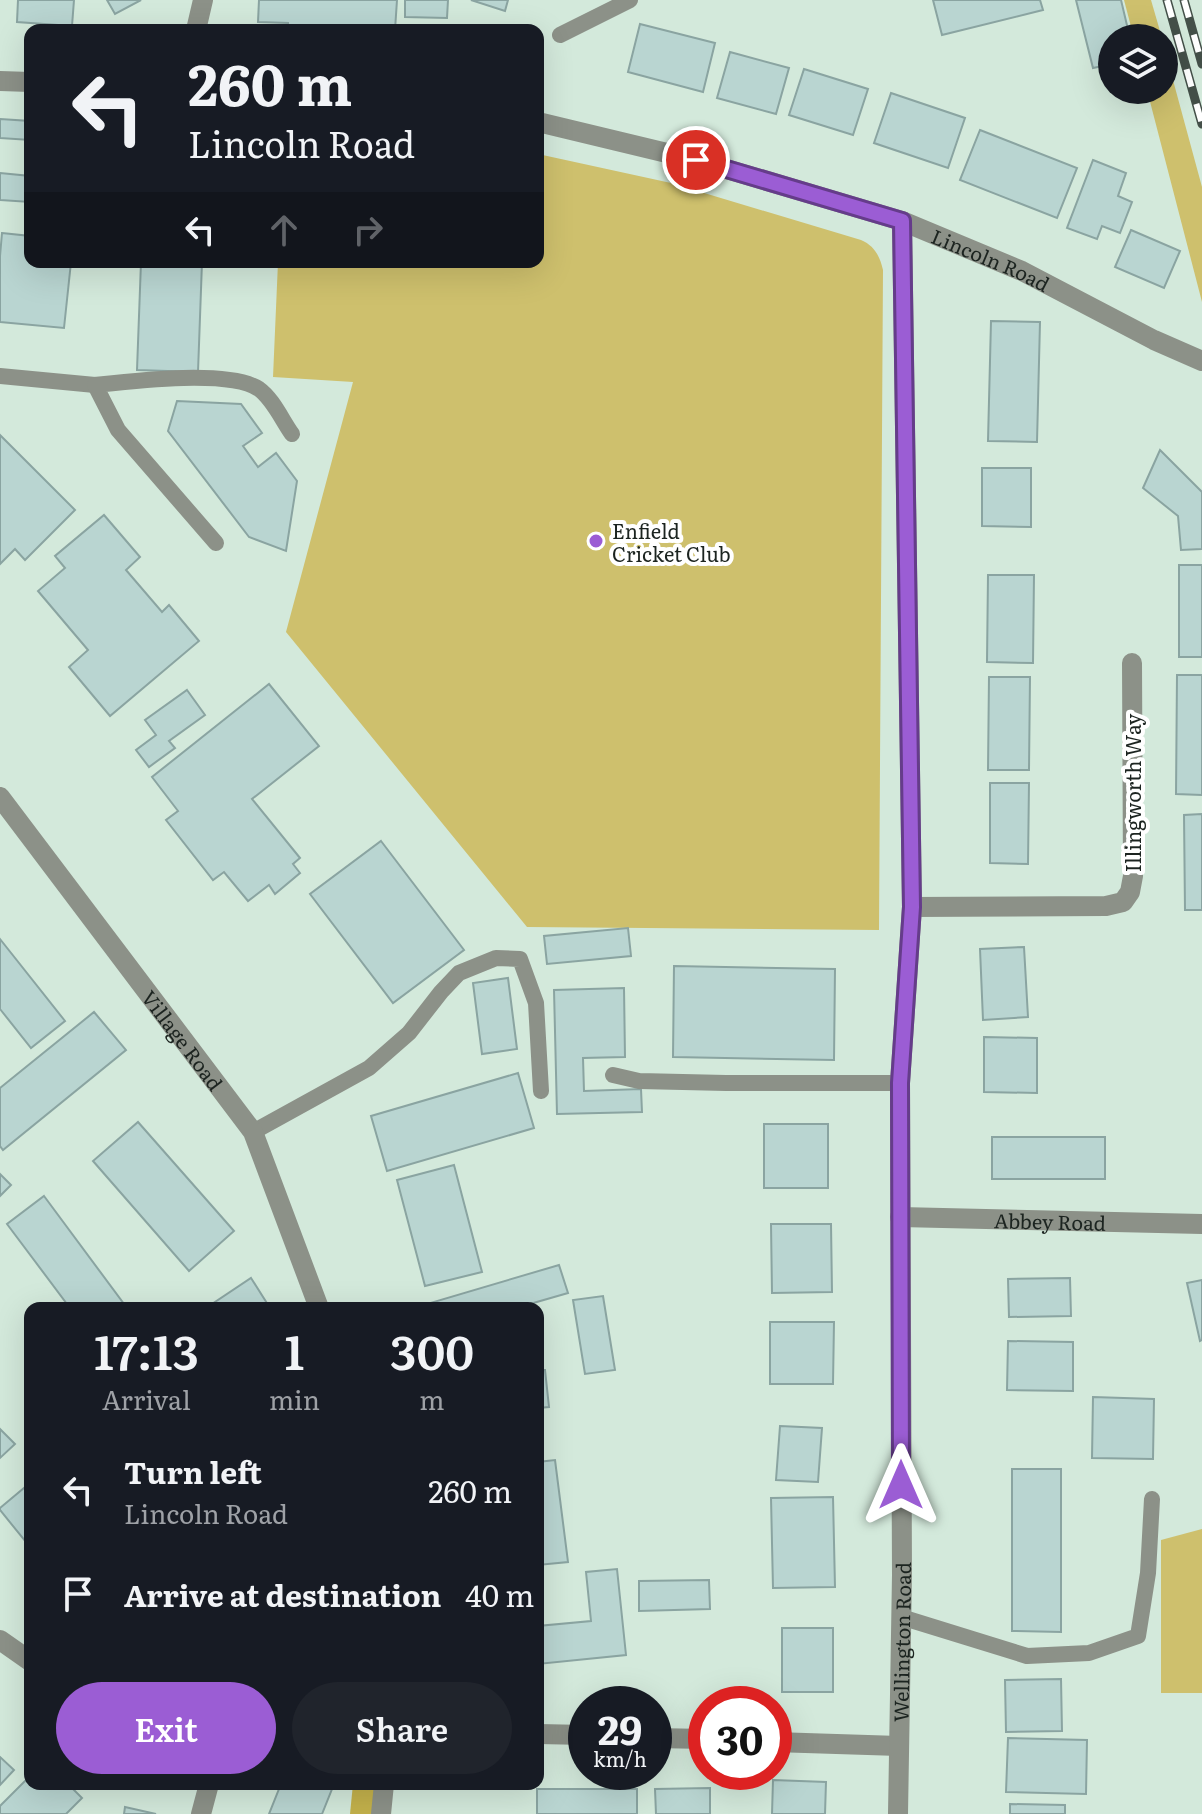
<!DOCTYPE html>
<style>
body{margin:0;font-family:Literata,serif;background:#20242c;color:#f1f3f6;height:100vh;display:flex;flex-direction:column;font-size:30px;white-space:nowrap}
*{box-sizing:border-box;margin:0}
p{font-size:26px;color:#9ea1a6}
.icon{flex:none;width:44px;height:44px;fill:none;stroke:currentColor;stroke-width:2;stroke-linecap:round;stroke-linejoin:round}
.map{position:relative;flex:1;overflow:hidden}
.side{position:absolute;left:24px;top:1302px;width:520px;height:488px;display:flex;flex-direction:column;background:#171b24;border-radius:16px;box-shadow:0 8px 32px #0002}
.side>*{flex:none}
.hud{position:absolute;left:24px;top:24px;width:520px;height:244px;border-radius:16px;box-shadow:0 8px 32px #0002;background:#171b24;color:#f1f3f6;overflow:hidden}
.buttons{position:absolute;left:1098px;top:24px;display:grid;gap:16px}
.buttons a{display:grid;place-items:center;width:80px;height:80px;border-radius:50%;background:#171b24;box-shadow:0 8px 32px #0002;font-size:40px}
.speed{position:absolute;left:568px;top:1686px;display:flex;gap:16px;font-size:40px;font-weight:700;text-align:center}
.speed>*{display:grid;place-content:center;width:104px;height:104px;border-radius:50%;background:#171b24;box-shadow:0 8px 32px #0002;line-height:1}
.speed small{font-size:20px;font-weight:400}
.speed .limit{border:12px solid #d22;background:#fff;color:#111}
.pin{position:absolute;display:grid;place-items:center;width:68px;height:68px;color:#fff;margin:-34px;border:4px solid #fff;border-radius:50%;box-shadow:0 2px 8px #0007}
.me{position:absolute;width:88px;margin:-44px;rotate:0deg;stroke-linejoin:round;filter:drop-shadow(0 0 6px #0008)}
.turn{display:flex;align-items:center;gap:28px;height:168px;padding:0 32px;font-size:36px}
.turn .icon{width:104px;height:104px;stroke-width:2.5}
.turn b{display:block;font-size:56px;line-height:68px}
.lanes{display:flex;align-items:center;height:76px;padding:0 32px;background:#0003;justify-content:center;gap:40px;direction:ltr}
.lanes .off{opacity:.35}
.eta{display:flex;justify-content:space-evenly;align-items:center;height:136px;text-align:center}
.eta b{font-size:48px;font-weight:600;line-height:56px}
.cta{display:flex;gap:16px;margin-top:auto;padding:16px 32px}
.cta a{flex:1;height:92px;border-radius:48px;background:#9b5dd4;color:#fff;font-size:32px;font-weight:600;line-height:92px;text-align:center}
.cta a+a{background:#20242c;color:#f1f3f6}
ul{padding:0;list-style:none}
li{display:flex;align-items:center;gap:24px;height:104px;padding:0 32px}
li div{flex:1}
li b{display:block;font-size:30px}
li em{font-style:normal}
.map>svg:first-child{display:block}
</style>
<div class="map">
<svg width="1202" height="1814" viewBox="0 0 1202 1814">
<rect width="100%" height="100%" fill="#d3e9db"/>
<!-- green -->
<g fill="#cec06d">
<polygon points="1124,0 1151,0 1162,38 1134,38"/>
<polygon points="1164,47 1202,187 1202,302 1147,90 1164,90"/>
<path d="M538,154L671,183L861,240C875,246 880,257 883,270L879,930L527,927L286,632L353,382L273,377L278,262H538Z"/>
<polygon points="1202,1529 1202,1693 1161,1693 1161,1540"/>
</g>
<!-- forest -->
<polygon fill="#c3b14b" points="353,1784 376,1784 372,1814 350,1814"/>
<!-- building -->
<g fill="#b9d5d1" stroke="#8aa4a1" stroke-width="2">
<polygon points="18,0 74,0 72,26 17,22"/>
<polygon points="107,0 141,0 115,14"/>
<polygon points="259,0 397,0 395,30 288,30 288,23 258,22"/>
<polygon points="405,0 448,0 447,18 405,17"/>
<polygon points="471,0 508,0 505,11"/>
<polygon points="933,0 1040,0 1043,10 942,35"/>
<polygon points="1076,0 1121,0 1130,38 1112,38 1112,64 1093,68"/>
<polygon points="640,24 715,43 703,92 628,72"/>
<polygon points="730,52 789,68 776,114 717,98"/>
<polygon points="804,69 868,89 853,135 789,115"/>
<polygon points="891,93 965,118 948,168 874,143"/>
<polygon points="0,119 30,121 30,140 0,138"/>
<polygon points="980,130 1077,168 1057,218 960,180"/>
<polygon points="1093,160 1126,173 1118,196 1132,202 1120,233 1102,226 1097,239 1067,228"/>
<polygon points="0,173 30,176 30,202 0,200"/>
<polygon points="1131,230 1180,251 1164,288 1115,267"/>
<polygon points="2,233 30,236 30,262 71,262 64,328 0,322 0,256"/>
<polygon points="141,262 202,262 198,372 137,370"/>
<polygon points="991,321 1040,322 1037,442 988,441"/>
<polygon points="177,401 241,404 262,433 243,446 258,467 276,453 297,481 286,551 249,537 168,431"/>
<polygon points="0,435 75,510 25,560 15,549 0,564"/>
<polygon points="1160,450 1202,492 1202,549 1181,550 1178,516 1143,488"/>
<polygon points="982,468 1031,468 1031,527 982,526"/>
<polygon points="104,515 140,557 126,570 162,612 169,605 199,641 110,716 69,667 88,650 38,591 65,568 55,556"/>
<rect x="1179" y="565" width="23" height="92"/>
<polygon points="988,575 1034,575 1033,663 987,662"/>
<polygon points="1177,675 1202,675 1202,795 1176,794"/>
<polygon points="989,677 1030,677 1029,770 988,770"/>
<polygon points="269,684 319,746 252,799 300,858 293,864 300,873 275,894 269,885 248,901 224,872 213,880 166,820 178,811 152,777"/>
<polygon points="187,690 205,715 169,741 175,748 149,767 136,750 156,735 145,720"/>
<polygon points="990,783 1029,783 1028,864 990,863"/>
<polygon points="1202,814 1202,910 1185,910 1184,815"/>
<polygon points="381,841 464,950 393,1003 310,894"/>
<polygon points="628,928 631,956 547,964 544,936"/>
<polygon points="0,939 65,1021 31,1048 0,1009"/>
<polygon points="1024,947 1028,1017 983,1020 980,949"/>
<polygon points="674,966 835,969 834,1060 673,1057"/>
<polygon points="508,978 517,1049 482,1054 473,983"/>
<polygon points="624,988 625,1057 583,1058 584,1091 641,1089 642,1112 557,1114 554,990"/>
<polygon points="94,1012 126,1050 3,1150 0,1146 0,1088"/>
<polygon points="984,1037 1037,1038 1037,1093 984,1092"/>
<polygon points="518,1073 534,1128 387,1171 371,1116"/>
<polygon points="138,1122 234,1231 189,1271 93,1161"/>
<rect x="764" y="1124" width="64" height="64"/>
<rect x="992" y="1137" width="113" height="42"/>
<polygon points="454,1165 482,1272 425,1286 397,1180"/>
<polygon points="0,1174 11,1185 0,1196"/>
<polygon points="44,1196 127,1308 70,1308 7,1224"/>
<polygon points="771,1224 831,1224 832,1292 772,1293"/>
<polygon points="559,1265 568,1293 516,1308 421,1308 420,1306"/>
<polygon points="251,1278 270,1308 206,1308"/>
<polygon points="1070,1278 1071,1316 1009,1317 1008,1279"/>
<polygon points="1202,1280 1202,1340 1200,1341 1187,1283"/>
<polygon points="603,1296 615,1370 585,1374 573,1300"/>
<polygon points="770,1322 834,1322 833,1384 770,1384"/>
<polygon points="1008,1341 1073,1342 1073,1391 1007,1390"/>
<polygon points="538,1370 545,1370 549,1407 538,1408"/>
<polygon points="1093,1397 1154,1399 1153,1459 1092,1458"/>
<polygon points="780,1426 822,1428 818,1482 776,1480"/>
<polygon points="0,1429 15,1444 0,1458"/>
<polygon points="555,1460 568,1562 538,1565 538,1462"/>
<polygon points="1012,1469 1061,1469 1061,1632 1012,1631"/>
<polygon points="30,1483 30,1547 0,1510 0,1508"/>
<polygon points="833,1497 835,1587 773,1588 771,1498"/>
<polygon points="617,1569 626,1655 538,1664 538,1626 591,1621 586,1572"/>
<polygon points="709,1580 710,1609 639,1611 639,1581"/>
<rect x="782" y="1628" width="51" height="64"/>
<polygon points="1061,1679 1062,1731 1006,1732 1005,1680"/>
<polygon points="1008,1738 1087,1740 1086,1794 1006,1792"/>
<polygon points="0,1757 14,1770 0,1785"/>
<polygon points="30,1776 30,1784 68,1784 82,1798 66,1814 0,1814 0,1806"/>
<polygon points="773,1780 826,1782 825,1814 772,1814"/>
<polygon points="281,1784 303,1785 334,1784 322,1814 269,1814"/>
<polygon points="710,1788 710,1814 656,1814 655,1789"/>
<rect x="537" y="1789" width="100" height="25"/>
<polygon points="1010,1804 1065,1805 1065,1814 1010,1814"/>
<polygon points="125,1807 156,1814 124,1814"/>
</g>
<g fill="none" stroke-linecap="round" stroke-linejoin="round">
<!-- service -->
<g stroke="#8c9188" stroke-width="16">
<polyline points="560,35 630,0"/>
<polyline points="0,376 95,385"/>
<path d="M216,543L118,430L95,385C131,381 229,369 259,389C273,399 282,420 292,434"/>
<polyline points="613,1075 639,1081 726,1083 900,1083"/>
<polyline points="253,1132 369,1068 409,1033 441,992 459,973 496,958 520,959 536,1003 541,1091"/>
<polyline points="901,1617 1027,1656 1089,1653 1138,1636 1148,1573 1152,1499"/>
</g>
<!-- minor -->
<g stroke="#8c9188" stroke-width="20">
<polyline points="196,30 203,0"/>
<polyline points="0,81 30,82"/>
<path id="s1" d="M538,122L696,160L902,221L1022,271L1154,340L1202,361"/>
<path id="s2" d="M0,797L253,1132L319,1308"/>
<polyline points="912,907 1106,906 1123,902 1130,892 1133,876 1132,663"/>
<path id="s3" d="M900,1217L1202,1224"/>
<polyline points="0,1640 30,1661"/>
<polyline points="538,1734 586,1735"/>
<polyline points="654,1738 706,1739"/>
<polyline points="774,1742 899,1746"/>
<polyline points="201,1814 209,1784"/>
<polyline points="381,1814 384,1784"/>
<path id="s4" d="M898,1814L902,1575L900,1083L912,907L902,221"/>
</g>
<defs>
<g id="rail">
<polyline points="1167,0 1202,124"/>
<polyline points="1184,0 1202,64"/>
</g>
</defs>
<!-- rail casing -->
<use href="#rail" stroke="#445049" stroke-width="9"/>
<!-- rail -->
<use href="#rail" stroke="#fff" stroke-width="6" stroke-dasharray="18" stroke-linecap="butt"/>
</g>
<g fill="none" stroke-linecap="round" stroke-linejoin="round">
<defs>
<polyline id="route" points="696,160 902,221 912,907 900,1083 901,1485"/>
</defs>
<!-- route casing -->
<use href="#route" stroke="#653c8a" stroke-width="20"/>
<!-- route -->
<use href="#route" stroke="#9b5dd4" stroke-width="14"/>
</g>
<!-- markers -->
<circle fill="#9b5dd4" stroke="#fff" stroke-width="3" cx="596" cy="541" r="8"/>
<g text-anchor="middle" dominant-baseline="central" stroke-width="8" stroke-linejoin="round" paint-order="stroke">
<!-- street labels -->
<g font-size="20" fill="#1c2420" stroke="#fff">
<text stroke="none"><textPath href="#s1" startOffset="474">Lincoln Road</textPath></text>
<text transform="translate(1132 793) rotate(-90)">Illingworth Way</text>
<text stroke="none"><textPath href="#s2" startOffset="304">Village Road</textPath></text>
<text stroke="none"><textPath href="#s3" startOffset="150">Abbey Road</textPath></text>
<text stroke="none"><textPath href="#s4" startOffset="172">Wellington Road</textPath></text>
</g>
<!-- poi labels -->
<g font-size="20" fill="#1c2420" stroke="#fff" text-anchor="start">
<text x="612" y="530">Enfield<tspan x="612" dy="23">Cricket Club</tspan></text>
</g>
</g>
</svg>
<div class="buttons">
<a><svg class="icon" aria-label="layers" viewBox="0 0 24 24"><path d="M12 4l9 5-9 5-9-5zM3 14l9 5 9-5"/></svg></a>
</div>
<div class="speed"><div>29<small>km/h</small></div><div class="limit">30</div></div>
<div class="pin" style="left:696px;top:160px;background:#d93025"><svg class="icon" aria-label="arrive" viewBox="0 0 24 24"><path d="M6 21V4h12l-3 4 3 4H6"/></svg></div>
<svg class="me" style="left:901px;top:1485px" viewBox="-20 -20 40 40"><path d="M0-17L14 15 0 8-14 15z" fill="#9b5dd4" stroke="#fff" stroke-width="4"/></svg>
<div class="hud">
<div class="turn"><svg class="icon" aria-label="left" viewBox="0 0 24 24"><path d="M17 20v-9H6M10 6l-5 5 5 5"/></svg><div><b>260 m</b>Lincoln Road</div></div>
<div class="lanes"><svg class="icon" aria-label="left" viewBox="0 0 24 24"><path d="M17 20v-9H6M10 6l-5 5 5 5"/></svg><svg class="icon off" aria-label="ahead" viewBox="0 0 24 24"><path d="M12 20V5M6 11l6-6 6 6"/></svg><svg class="icon off" aria-label="right" viewBox="0 0 24 24"><path d="M7 20v-9h11M14 6l5 5-5 5"/></svg></div>
</div>
<section class="side">
<div class="eta">
<div><b>17:13</b><p>Arrival</p></div>
<div><b>1</b><p>min</p></div>
<div><b>300</b><p>m</p></div>
</div>
<ul>
<li><svg class="icon" aria-label="left" viewBox="0 0 24 24"><path d="M17 20v-9H6M10 6l-5 5 5 5"/></svg><div><b>Turn left</b><p>Lincoln Road</p></div><em>260 m</em></li>
<li><svg class="icon" aria-label="arrive" viewBox="0 0 24 24"><path d="M6 21V4h12l-3 4 3 4H6"/></svg><div><b>Arrive at destination</b></div><em>40 m</em></li>
</ul>
<div class="cta"><a>Exit</a><a>Share</a></div>
</section>
</div>
